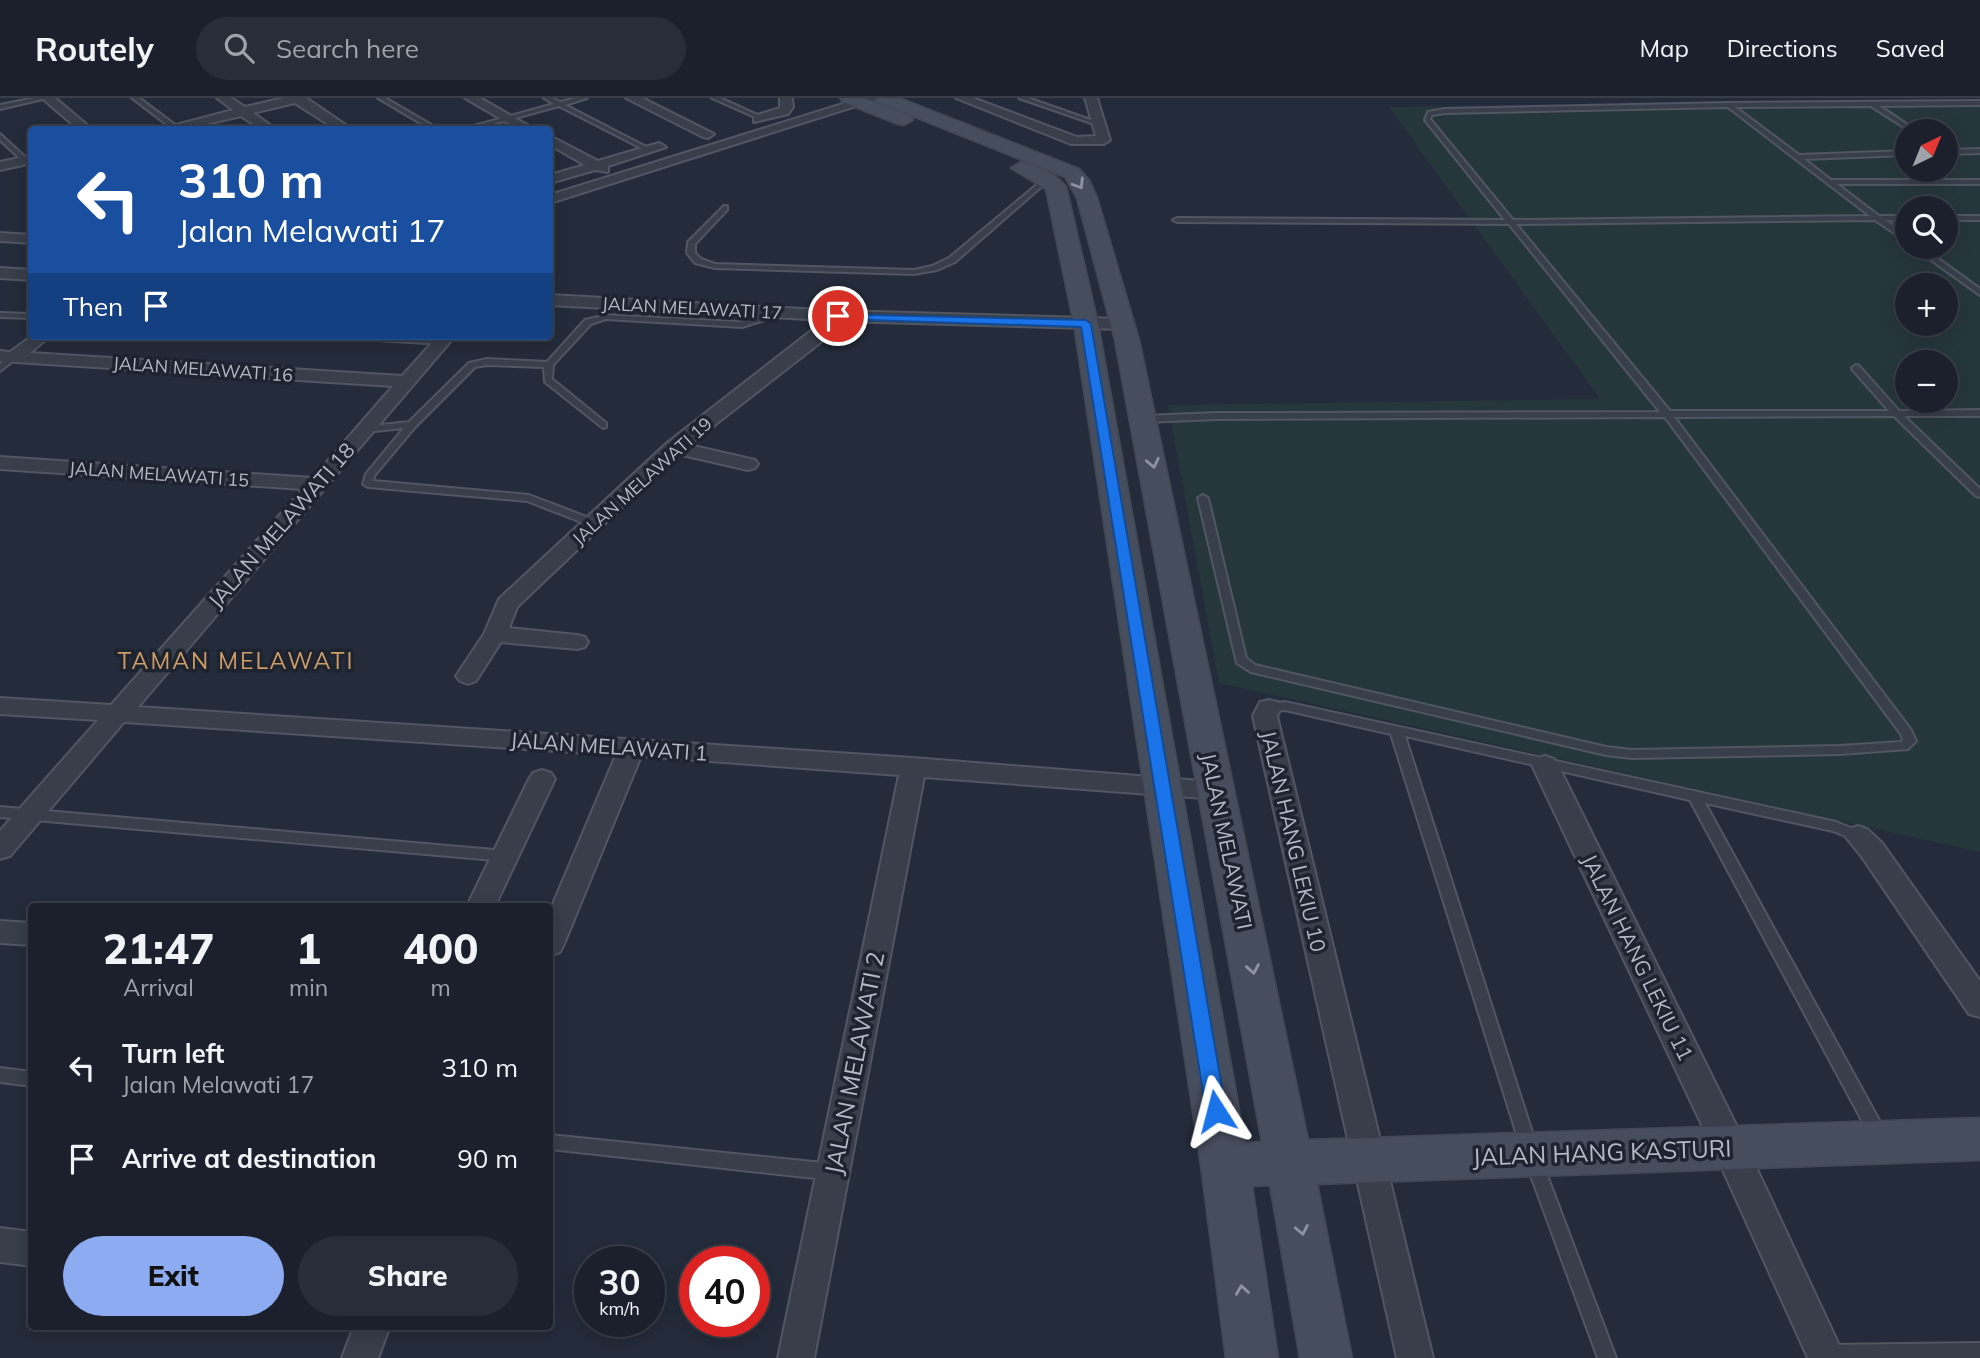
<!DOCTYPE html>
<meta charset="utf-8">
<style>
body{margin:0;font-family:Mulish,sans-serif;background:#282d38;color:#f1f3f6;height:100vh;display:flex;flex-direction:column;font-size:26px;white-space:nowrap}
*{box-sizing:border-box;margin:0}
p{font-size:23px;color:#a0a3a9}
.icon{flex:none;width:38px;height:38px;fill:none;stroke:currentColor;stroke-width:2;stroke-linecap:round;stroke-linejoin:round}
.map{position:relative;flex:1;overflow:hidden}
.drawer{position:absolute;left:28px;top:805px;width:525px;height:427px;display:flex;flex-direction:column;background:#1b202c;border-radius:7px;box-shadow:0 4px 18px #0003,0 0 0 2px #393e48}
.drawer>*{flex:none}
.banner{position:absolute;left:28px;top:28px;width:525px;height:214px;border-radius:7px;box-shadow:0 4px 18px #0003,0 0 0 2px #393e48;background:#1a4fa0;color:#fff;overflow:hidden}
.needle{width:46px;rotate:43deg}
.controls{position:absolute;left:1895px;top:21px;display:grid;gap:14px}
.controls a{display:grid;place-items:center;width:63px;height:63px;border-radius:50%;background:#1b202c;box-shadow:0 4px 18px #0003,0 0 0 2px #393e48;font-size:35px}
.speed{position:absolute;left:574px;top:1148px;display:flex;gap:14px;font-size:35px;font-weight:700;text-align:center}
.speed>*{display:grid;place-content:center;width:91px;height:91px;border-radius:50%;background:#1b202c;box-shadow:0 4px 18px #0003,0 0 0 2px #393e48;line-height:1}
.speed small{font-size:18px;font-weight:400}
.speed .limit{border:10px solid #d22;background:#fff;color:#111}
.pin{position:absolute;display:grid;place-items:center;width:60px;height:60px;color:#fff;margin:-30px;border:4px solid #fff;border-radius:50%;box-shadow:0 2px 7px #0007}
.me{position:absolute;width:77px;margin:-38px;rotate:351deg;stroke-linejoin:round;filter:drop-shadow(0 0 5px #0008)}
.turn{display:flex;align-items:center;gap:24px;height:147px;padding:0 35px;font-size:32px}
.turn .icon{width:91px;height:91px;stroke-width:2.5}
.turn b{display:block;font-size:49px;line-height:60px}
.then{display:flex;align-items:center;height:66px;padding:0 35px;background:#0003;gap:14px;font-size:26px}
.eta{display:flex;justify-content:space-evenly;align-items:center;height:119px;text-align:center}
.eta b{font-size:42px;font-weight:800;line-height:49px}
.cta{display:flex;gap:14px;margin-top:auto;padding:14px 35px}
.cta a{flex:1;height:80px;border-radius:42px;background:#8dabf1;color:#111;font-size:28px;font-weight:800;line-height:80px;text-align:center}
.cta a+a{background:#282d38;color:#f1f3f6}
ul{padding:0;list-style:none}
li{display:flex;align-items:center;gap:21px;height:91px;padding:0 35px}
li div{flex:1}
li b{display:block;font-size:26px}
li em{font-style:normal}
header{display:flex;align-items:center;gap:42px;box-sizing:border-box;height:98px;padding:0 35px;background:#1b202c;border-bottom:2px solid #393e48}
header strong{font-size:33px}
nav{display:flex;gap:38px;margin-inline-start:auto;font-size:24px}
.search{width:490px;height:63px;background:#282d38;display:flex;align-items:center;gap:18px;box-sizing:border-box;padding:0 24px;border-radius:38px;color:#a0a3a9;font-size:26px}
.map>svg:first-child{display:block}
</style>
<header>
<strong>Routely</strong>
<div class="search"><svg class="icon" aria-label="search" viewBox="0 0 24 24"><circle cx="10" cy="10" r="6"/><path d="M15 15l6 6"/></svg>Search here</div>
<nav><a>Map</a><a>Directions</a><a>Saved</a></nav>
</header>
<div class="map">
<svg width="1980" height="1260" viewBox="0 0 1980 1260">
<rect width="100%" height="100%" fill="#242b3a"/>
<!-- green -->
<path fill="#26373b" fill-rule="evenodd" d="M1980,3V754L1219,585L1168,307L1600,301L1389,9ZM1908,33H1946V72H1908ZM1908,110H1946V149H1908ZM1908,187H1946V226H1908ZM1908,264H1946V303H1908Z"/>
<g fill="none" stroke-linecap="round" stroke-linejoin="round">
<defs>
<g id="lane">
<polygon points="35,0 47,0 0,11 0,7"/>
<polygon points="132,0 139,0 182,32 174,32"/>
<polygon points="378,0 385,0 440,32 432,32"/>
<polygon points="544,0 552,0 560,4 577,0 587,0 565,7 652,52 647,53 559,8 471,32 459,32 554,6"/>
<polygon points="712,0 720,0 764,20 759,21"/>
<polygon points="1019,0 1028,0 1102,26 1097,27"/>
<path d="M1980,3V7L1879,8L1917,33H1910L1871,8L1735,9L1799,57L1908,53V57L1804,61L1831,82H1980V86H1837L1879,118H1908V122H1885L1908,138V144L1875,122L1516,126L1670,313H1889L1853,272L1852,270L1856,267L1859,268L1899,313L1980,312V318H1904L1980,391V399L1976,398L1894,318L1674,319L1911,632L1916,643L1908,651L1840,656L1632,660L1606,657L1251,574L1237,565L1198,400L1203,397L1208,400L1246,560L1255,567L1606,649L1632,652L1840,648L1901,644L1903,642L1901,636L1665,319L1217,321L1144,324L1139,321L1144,318L1217,315L1660,314L1509,126L1177,124L1173,122L1177,120L1505,122L1425,22L1428,14L1445,11L1729,5ZM1728,9L1870,118L1513,122L1430,21L1432,17L1445,15Z"/>
<polygon points="0,36 28,62 28,64 24,64 0,42"/>
<polygon points="1980,51 1980,55 1946,56 1946,52"/>
<polygon points="1045,80 1050,81 955,164 937,172 914,176 715,170 695,165 687,155 688,144 724,108 727,108 727,112 695,146 695,155 701,161 715,166 914,172 932,168 949,160"/>
<rect x="1946" y="118" width="34" height="4"/>
<polygon points="1913,149 1922,149 1980,191 1980,197"/>
<polygon points="777,213 781,215 780,217 742,229 606,221 591,226 553,267 552,281 606,325 606,329 603,330 545,284 544,269 487,267 475,269 415,329 374,378 373,383 529,397 597,423 597,427 589,427 527,403 368,389 363,386 366,376 404,330 365,334 362,333 362,329 409,324 469,265 487,261 547,264 585,222 606,217 741,224"/>
<polygon points="0,215 32,216 32,220 0,219"/>
<polygon points="356,238 442,240 446,243 442,246 360,241"/>
<polygon points="11,257 18,259 0,273 0,266"/>
<polygon points="1285,604 1836,724 1863,735 1865,738 1863,741 1858,743 1833,733 1705,705 1885,1033 1887,1038 1885,1043 1879,1045 1873,1043 1690,702 1405,638 1539,1056 1616,1260 1598,1260 1523,1056 1391,636 1285,612 1269,614 1263,610 1269,606"/>
<polygon points="0,709 506,753 511,754 513,758 511,762 506,763 0,719"/>
<polygon points="0,970 32,974 32,988 0,984"/>
<polygon points="550,1037 833,1066 839,1069 841,1074 839,1079 833,1082 550,1051"/>
<polygon points="1980,1245 1980,1260 1821,1260 1820,1256 1822,1249 1829,1247"/>
</g>
<g id="street">
<polygon points="42,0 55,0 93,32 79,32"/>
<polygon points="217,0 231,0 245,9 284,0 306,0 353,32 337,32 295,5 253,15 277,32 262,32 241,18 181,32 157,32 233,12"/>
<polygon points="465,0 480,0 536,32 520,32"/>
<polygon points="626,0 642,0 714,36 708,40 703,39"/>
<polygon points="780,0 792,0 793,9 788,16 754,24 754,18 780,10"/>
<polygon points="862,0 881,0 550,105 550,97"/>
<polygon points="956,0 973,0 1077,39 1096,38 1085,0 1097,0 1110,42 1104,46 1071,46"/>
<polygon points="550,38 598,63 659,45 666,49 608,68 608,74 595,72 550,85 550,77 585,67 550,47"/>
<polygon points="32,57 32,65 0,72 0,64"/>
<polygon points="0,135 32,137 32,145 0,143"/>
<polygon points="0,170 32,172 32,182 0,180"/>
<polygon points="550,197 838,213 1123,221 1131,226 1123,231 842,223 830,237 689,347 755,362 758,366 755,370 748,372 678,356 517,509 509,530 577,537 585,539 588,544 585,549 577,551 501,544 476,583 468,586 460,583 456,578 484,536 499,501 667,345 825,222 550,207"/>
<polygon points="32,238 50,238 30,255 402,278 438,238 455,238 138,609 913,660 1226,685 1230,692 1226,699 1217,701 924,679 814,1260 778,1260 899,677 641,658 564,846 560,854 550,858 550,813 616,657 124,624 10,758 0,761 0,733 98,622 0,616 0,600 111,607 303,391 0,371 0,359 313,380 393,288 0,263 0,253 10,254"/>
<polygon points="1269,602 1278,604 1281,610 1277,618 1433,1260 1397,1260 1253,618 1260,604"/>
<polygon points="1545,658 1554,661 1558,667 1742,1039 1845,1260 1808,1260 1717,1059 1532,667 1536,661"/>
<polygon points="542,672 551,675 555,681 495,808 467,808 529,681 533,675"/>
<polygon points="1858,728 1867,731 1882,745 1980,883 1980,919 1969,916 1862,759 1845,738 1849,731"/>
<polygon points="0,823 32,825 32,847 0,845"/>
<polygon points="0,1130 32,1134 32,1168 0,1164"/>
<polygon points="354,1228 390,1228 378,1260 342,1260"/>
</g>
<g id="secondary">
<polygon points="840,0 864,0 910,18 913,22 904,27 898,26 843,4"/>
<path d="M875,0H899L1079,71L1089,82L1097,100L1139,242L1308,1042L1980,1020V1062L1317,1086L1352,1260H1300L1270,1087L1252,1088L1278,1260H1226L1201,1067L1074,226L1046,91L1011,70L1021,64C1037,68 1056,75 1066,89L1098,226L1245,1045L1262,1044L1115,242L1077,100L1065,79L878,4Z"/>
</g>
</defs>
<!-- lane casing -->
<use href="#lane" stroke="#505662" stroke-width="4"/>
<!-- street casing -->
<use href="#street" stroke="#505662" stroke-width="4"/>
<!-- secondary casing -->
<use href="#secondary" stroke="#414753" stroke-width="3"/>
<!-- lane -->
<use href="#lane" fill="#383e4a" fill-rule="evenodd"/>
<!-- street -->
<use href="#street" fill="#383e4a" fill-rule="evenodd"/>
<!-- secondary -->
<use href="#secondary" fill="#464d5d" fill-rule="evenodd"/>
</g>
<!-- one-way arrows -->
<defs><path id="oneway-chevron" d="M-2-3.5L2.5 0L-2 3.5" fill="none" stroke-width="1.6" stroke-linecap="round" stroke-linejoin="round" transform="scale(1.75)"/></defs>
<g stroke="#8d93a1">
<use href="#oneway-chevron" transform="translate(1079 86) rotate(58)"/>
<use href="#oneway-chevron" transform="translate(1153 365) rotate(78)"/>
<use href="#oneway-chevron" transform="translate(1253 871) rotate(80)"/>
<use href="#oneway-chevron" transform="translate(1302 1132) rotate(79)"/>
<use href="#oneway-chevron" transform="translate(1242 1192) rotate(-98)"/>
</g>
<!-- route -->
<polygon fill="#1a73e8" stroke="#114b97" stroke-width="2" points="834,216 1086,222 1091,226 1226,1013 1223,1019 1216,1022 1209,1019 1206,1013 1081,229 838,221 832,218"/>
<g text-anchor="middle" dominant-baseline="central" stroke-width="7" stroke-linejoin="round" paint-order="stroke">
<!-- far-street labels -->
<g font-size="18" fill="#b3b9c6" stroke="#1d232f">
<text transform="translate(692 210) rotate(3)">JALAN MELAWATI 17</text>
<text transform="translate(203 271) rotate(4)">JALAN MELAWATI 16</text>
<text transform="translate(159 376) rotate(4)">JALAN MELAWATI 15</text>
<text transform="translate(642 383) rotate(-42)">JALAN MELAWATI 19</text>
</g>
<!-- street labels -->
<g font-size="21" fill="#b3b9c6" stroke="#1d232f">
<text transform="translate(281 427) rotate(-49)">JALAN MELAWATI 18</text>
<text transform="translate(609 648) rotate(4)">JALAN MELAWATI 1</text>
<text transform="translate(1227 743) rotate(78)">JALAN MELAWATI</text>
<text transform="translate(1294 743) rotate(77)">JALAN HANG LEKIU 10</text>
<text transform="translate(1638 859) rotate(64)">JALAN HANG LEKIU 11</text>
</g>
<!-- neighbourhood labels -->
<g font-size="23" letter-spacing="2" fill="#cd9c67" stroke="#1d232f">
<text x="236" y="562">TAMAN MELAWATI</text>
</g>
<!-- near-street labels -->
<g font-size="24" fill="#b3b9c6" stroke="#1d232f">
<text transform="translate(854 965) rotate(-79)">JALAN MELAWATI 2</text>
<text transform="translate(1602 1054) rotate(-2)">JALAN HANG KASTURI</text>
</g>
</g>
</svg>
<div class="controls">
<a><svg class="needle" viewBox="-14 -14 28 28"><path d="M0-13l5 13h-10z" fill="#e53935"/><path d="M0 13l5-13h-10z" fill="#a0a3a9"/></svg></a>
<a><svg class="icon" aria-label="search" viewBox="0 0 24 24"><circle cx="10" cy="10" r="6"/><path d="M15 15l6 6"/></svg></a>
<a>+</a>
<a>−</a>
</div>
<div class="speed"><div>30<small>km/h</small></div><div class="limit">40</div></div>
<div class="pin" style="left:838px;top:218px;background:#d93025"><svg class="icon" aria-label="arrive" viewBox="0 0 24 24"><path d="M6 21V4h12l-3 4 3 4H6"/></svg></div>
<svg class="me" style="left:1216px;top:1013px" viewBox="-20 -20 40 40"><path d="M0-17L14 15 0 8-14 15z" fill="#1a73e8" stroke="#fff" stroke-width="4"/></svg>
<div class="banner">
<div class="turn"><svg class="icon" aria-label="left" viewBox="0 0 24 24"><path d="M17 20v-9H6M10 6l-5 5 5 5"/></svg><div><b>310 m</b>Jalan Melawati 17</div></div>
<div class="then">Then<svg class="icon" aria-label="arrive" viewBox="0 0 24 24"><path d="M6 21V4h12l-3 4 3 4H6"/></svg></div>
</div>
<section class="drawer">
<div class="eta">
<div><b>21:47</b><p>Arrival</p></div>
<div><b>1</b><p>min</p></div>
<div><b>400</b><p>m</p></div>
</div>
<ul>
<li><svg class="icon" aria-label="left" viewBox="0 0 24 24"><path d="M17 20v-9H6M10 6l-5 5 5 5"/></svg><div><b>Turn left</b><p>Jalan Melawati 17</p></div><em>310 m</em></li>
<li><svg class="icon" aria-label="arrive" viewBox="0 0 24 24"><path d="M6 21V4h12l-3 4 3 4H6"/></svg><div><b>Arrive at destination</b></div><em>90 m</em></li>
</ul>
<div class="cta"><a>Exit</a><a>Share</a></div>
</section>
</div>
